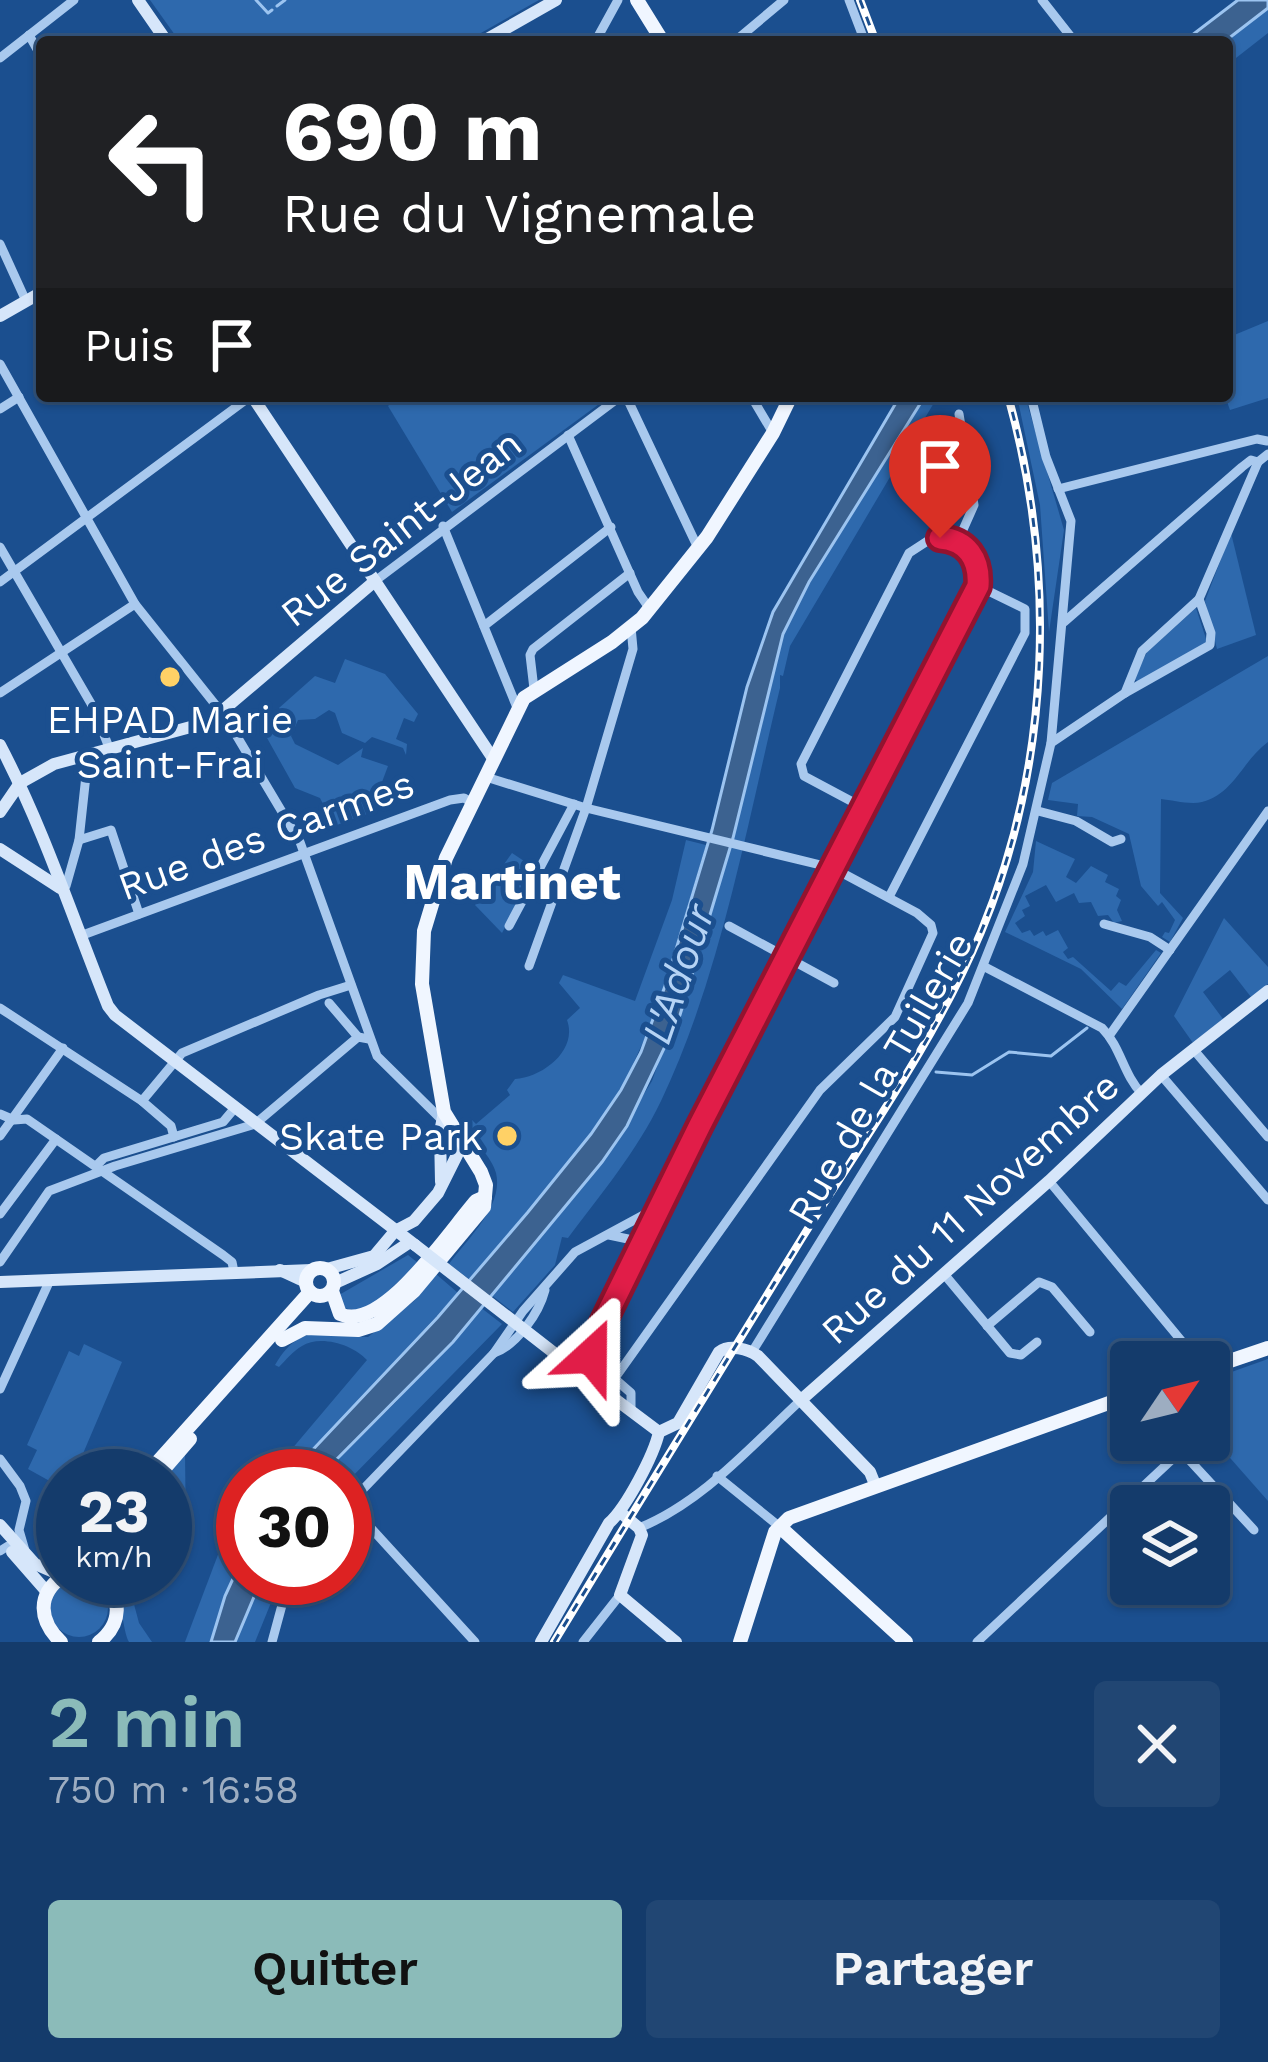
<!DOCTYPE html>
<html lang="fr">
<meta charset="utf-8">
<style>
body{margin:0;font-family:"Work Sans",sans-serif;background:#214673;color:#f1f3f6;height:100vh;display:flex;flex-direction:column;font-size:45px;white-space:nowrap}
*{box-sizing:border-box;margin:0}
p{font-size:39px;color:#9dadc1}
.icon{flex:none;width:66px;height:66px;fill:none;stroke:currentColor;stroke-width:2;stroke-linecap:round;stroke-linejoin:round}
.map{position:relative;height:1642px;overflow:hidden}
.sheet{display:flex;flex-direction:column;background:#143b6b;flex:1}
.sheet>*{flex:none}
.guide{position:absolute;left:36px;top:36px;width:1197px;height:366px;border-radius:12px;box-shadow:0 3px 9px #0004,0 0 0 3px #33557e;background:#202124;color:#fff;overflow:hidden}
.needle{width:78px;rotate:55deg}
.tools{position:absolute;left:1110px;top:1341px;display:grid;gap:24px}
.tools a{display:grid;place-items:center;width:120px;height:120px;border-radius:12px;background:#143b6b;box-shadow:0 3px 9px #0004,0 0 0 3px #33557e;font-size:60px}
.speed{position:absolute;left:36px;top:1449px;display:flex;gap:24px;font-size:60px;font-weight:700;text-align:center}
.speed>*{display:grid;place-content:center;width:156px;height:156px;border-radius:50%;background:#143b6b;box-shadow:0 3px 9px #0004,0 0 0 3px #33557e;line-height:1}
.speed small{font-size:30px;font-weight:400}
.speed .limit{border:18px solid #d22;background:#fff;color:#111}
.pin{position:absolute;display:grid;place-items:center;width:102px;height:102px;color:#fff;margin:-123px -51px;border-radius:50% 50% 50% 0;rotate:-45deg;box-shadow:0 0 12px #0007}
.pin .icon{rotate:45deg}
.me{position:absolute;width:132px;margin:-66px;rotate:24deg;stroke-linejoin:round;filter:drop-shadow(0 0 9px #0008)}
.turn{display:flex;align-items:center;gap:42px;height:252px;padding:0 48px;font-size:54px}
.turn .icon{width:156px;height:156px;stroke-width:2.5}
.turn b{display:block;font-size:84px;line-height:102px}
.then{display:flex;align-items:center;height:114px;padding:0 48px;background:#0003;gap:24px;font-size:45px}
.round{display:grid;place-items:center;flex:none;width:126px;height:126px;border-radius:12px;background:#214673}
.headline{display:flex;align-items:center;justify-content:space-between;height:204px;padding:0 48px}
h1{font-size:72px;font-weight:600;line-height:90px;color:#8bbbb9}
.action{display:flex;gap:24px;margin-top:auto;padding:24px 48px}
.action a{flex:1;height:138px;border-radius:12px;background:#8bbbb9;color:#111;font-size:48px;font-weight:600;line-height:138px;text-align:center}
.action a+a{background:#214673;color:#f1f3f6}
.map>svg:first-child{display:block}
</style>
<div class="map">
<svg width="1268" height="1642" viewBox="0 0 1268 1642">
<rect width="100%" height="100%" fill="#1b4f8f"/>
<!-- green -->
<g fill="#2e69ad">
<polygon points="150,0 539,0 465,42 180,42"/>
<polygon points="1268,8 1268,33 1227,65 1227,42 1224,42"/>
<polygon points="1268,321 1268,398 1230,410 1225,396 1227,338"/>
<polygon points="399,396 610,396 452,512 388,406"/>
<path d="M925,396H938L790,646L783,676L780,675V688C747,824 721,975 661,1101C637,1151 601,1194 568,1238L562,1237L555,1265L513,1312L490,1294L602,1162L652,1081L713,908L783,634L809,582Z"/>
<polygon points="1017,396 1025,396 1064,530 1049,632 1040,505"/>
<polygon points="1231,533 1256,635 1217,649 1205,601"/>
<polygon points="1196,608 1207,642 1139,682 1134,679 1147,652"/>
<path d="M1268,656V742C1242,761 1235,793 1202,802C1190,805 1172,800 1161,799L1160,893L1183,918L1170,942L1162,937L1165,932L1169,933L1175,920L1162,902L1158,906L1141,886L1129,834L1092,817L1077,816L1078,804L1048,800L1052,783Z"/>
<polygon points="345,659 385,674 418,714 414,722 404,718 396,739 407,744 406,755 403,748 372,737 365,743 342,733 335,713 329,710 315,719 298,720 291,736 295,744 338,765 363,748 361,757 388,766 382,782 389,806 334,826 320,798 295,788 262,729 283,715 279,708 315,676 335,683"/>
<path d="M686,840L706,845L655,1016L621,1090L560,1175L469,1279L449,1264C467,1239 504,1206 496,1173C492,1157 473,1140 464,1126L472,1120L476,1124L510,1095L507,1090L515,1079C543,1077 578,1050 567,1020L580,1008L559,983L563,975L635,1001L672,900Z"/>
<polygon points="1036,841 1075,859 1066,877 1076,883 1091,866 1108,875 1105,882 1119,889 1116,896 1121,900 1117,910 1122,921 1114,923 1108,915 1098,916 1091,902 1079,903 1074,893 1056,902 1046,885 1025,896 1030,906 1022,910 1025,916 1015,923 1022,933 1030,930 1034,936 1043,931 1046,936 1058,930 1068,948 1063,952 1068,959 1073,957 1111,991 1119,982 1126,986 1156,950 1161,953 1122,1009 1081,969 1005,932 1033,872"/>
<polygon points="512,853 536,869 502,933 475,905"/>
<polygon points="1224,918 1268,967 1268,984 1251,997 1230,970 1203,992 1223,1019 1193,1043 1174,1016"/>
<polygon points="408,1255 418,1263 366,1312 343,1308 339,1295"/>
<path d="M436,1274L458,1293L288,1476H269L367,1360C354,1345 320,1334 302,1346C293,1351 286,1360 279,1367L275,1365C301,1320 326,1336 368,1337L414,1301Z"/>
<polygon points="480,1307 502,1324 345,1484 345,1476 320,1476 396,1402"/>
<polygon points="84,1344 122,1362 76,1470 70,1476 63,1476 62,1484 55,1484 28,1469 37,1450 27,1445 69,1351 79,1356"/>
<polygon points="1268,1359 1268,1501 1209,1434 1209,1380"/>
<polygon points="185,1453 186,1535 184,1538 165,1522 165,1477"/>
<polygon points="243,1514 243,1557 211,1642 185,1642 219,1552"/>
<path d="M117,1578H127L139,1623L152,1642H129C123,1632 120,1594 117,1578Z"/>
<polygon points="262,1578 281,1578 255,1642 235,1642"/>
<circle cx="79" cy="1608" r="29"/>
</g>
<!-- water -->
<g fill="#3c6290" stroke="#9cc4f0" stroke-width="3">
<polygon points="1238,0 1268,0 1268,8 1224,42 1183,42"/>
<polygon points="900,396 925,396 809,582 783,634 733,838 680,1015 627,1126 602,1162 453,1342 320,1476 288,1476 438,1317 528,1212 591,1134 621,1090 641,1052 665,986 712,830 747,687 773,612"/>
<polygon points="243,1557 243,1578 262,1578 235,1642 211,1642 225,1596"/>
</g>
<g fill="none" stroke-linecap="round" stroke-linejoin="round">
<!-- stream -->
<g stroke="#9cc4f0" stroke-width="3">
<polyline points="256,0 268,13 272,10"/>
<polyline points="277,6 285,0"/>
<polyline points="936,1072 972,1075 1009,1052 1051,1056 1087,1028"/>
</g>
<!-- street -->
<g stroke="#a9c9ee" stroke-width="9">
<polyline points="849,0 865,42"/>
<polyline points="1042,0 1075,42"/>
<polyline points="29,35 42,58"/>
<polyline points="595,42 618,0"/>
<polyline points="734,42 784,0"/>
<polyline points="0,58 74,0"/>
<polyline points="0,244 26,301"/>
<polyline points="0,364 135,604 226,718 300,842 377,1056 444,1122"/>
<polyline points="626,396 698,548"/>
<polyline points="751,396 773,433"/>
<polyline points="0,409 19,397"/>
<polyline points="568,435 638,592 649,608"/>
<polyline points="1058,489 1257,439 1267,441"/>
<polyline points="443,526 518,710"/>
<polyline points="0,547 93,707 110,750"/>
<polyline points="375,581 621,396"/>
<polyline points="0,582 251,396"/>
<polyline points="1064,622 1242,467 1251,460 1258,462 1268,454"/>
<polyline points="484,626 611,527"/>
<polyline points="534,689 530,655 533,649 630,573"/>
<polyline points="0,693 135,604"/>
<polyline points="1125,693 1210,645 1211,633 1199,599"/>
<polyline points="1051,743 1125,693 1142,651 1199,599 1258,462"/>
<polyline points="486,777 586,808 833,868 917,913 931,925 933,933 895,1017 820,1090 615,1378"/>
<polyline points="864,808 804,776 801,764 909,553 929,540 958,541 974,505 959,414"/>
<polyline points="1038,811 1076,821 1112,842 1121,839"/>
<polyline points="79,840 111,830 139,914"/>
<polyline points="61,889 66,886 79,840 88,757"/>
<polyline points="889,897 1025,633 1025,609 978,586"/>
<polyline points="1104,924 1150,937 1170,950"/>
<polyline points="509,926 574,804"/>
<polyline points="729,926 834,983"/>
<polyline points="80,936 450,800 464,798 473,803"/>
<polyline points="529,966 586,808 633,649 631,627"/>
<path d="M985,967L1102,1028C1121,1047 1123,1074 1142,1094"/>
<polyline points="329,1003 358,1037"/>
<polyline points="0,1008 142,1101 182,1053 319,995 351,985"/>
<polyline points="1109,1036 1268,811"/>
<polyline points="1193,1049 1268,1137"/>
<polyline points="1161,1075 1268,1200"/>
<polyline points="142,1101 171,1126 174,1137"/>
<polyline points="0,1114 14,1120 27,1119 223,1255 232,1262 234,1272"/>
<polyline points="0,1136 63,1048"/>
<polyline points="97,1165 104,1158 223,1122 234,1109"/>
<polyline points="1049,1181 1199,1362"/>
<polyline points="0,1214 56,1139"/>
<polyline points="609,1235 628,1239 641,1251"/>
<polyline points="0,1262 49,1191 115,1166 255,1124 358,1037 369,1039"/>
<polyline points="944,1274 1010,1353 1021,1355 1037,1342"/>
<polyline points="987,1326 1039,1282 1052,1287 1090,1332"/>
<polyline points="752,1352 968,1003 1023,864 1051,743 1071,521 1046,457 1031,396"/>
<path d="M494,1353C517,1345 539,1313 545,1290"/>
<polyline points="0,1389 50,1280"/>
<polyline points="631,1410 631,1393 592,1359 590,1349 700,1125 978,586 977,563 958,541"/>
<polyline points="1181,1451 1254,1530"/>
<polyline points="0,1459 20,1486 26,1501 19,1530 26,1554"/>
<polyline points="717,1476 780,1527"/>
<polyline points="349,1504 475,1642"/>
<polyline points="345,1508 494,1353 523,1311 575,1252 662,1205"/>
<path d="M639,1528C703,1502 751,1446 801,1400"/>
<polyline points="0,1551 8,1546"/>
<polyline points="272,1642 285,1594 294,1578"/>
<polyline points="583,1642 620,1595"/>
<polyline points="977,1642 1181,1451 1171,1440"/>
</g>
<!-- secondary -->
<g stroke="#d6e6fa" stroke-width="12">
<polyline points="138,0 167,42"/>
<polyline points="482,42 556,0"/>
<polyline points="0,316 42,292"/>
<polyline points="252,396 494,760"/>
<path d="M0,745C44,829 73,919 108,1006L115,1015L415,1245"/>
<polyline points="0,812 20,783 54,764 209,722 375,581"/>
<polyline points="0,849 60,888"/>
<polyline points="441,1182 440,1132 444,1112"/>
<polyline points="327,1269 374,1256 395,1231 414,1221 438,1193 462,1145"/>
<polyline points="280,1270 306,1282"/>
<polyline points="0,1282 312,1270"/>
<polyline points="335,1283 377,1264 410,1242"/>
<polyline points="567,1363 659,1432"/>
<polyline points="801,1400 1049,1181 1161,1075 1268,991"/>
<path d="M659,1432L678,1423L719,1352C730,1344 748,1349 758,1356L870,1472L876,1487"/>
<polyline points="620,1512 639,1528 642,1535 620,1595 676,1642"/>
<polyline points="0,1525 35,1564 63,1576"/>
<polyline points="12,1552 47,1592"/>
<path d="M541,1642L609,1523C626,1508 654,1455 659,1432"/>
</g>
<!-- primary -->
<g stroke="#f0f6ff" stroke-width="14">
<polyline points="637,0 663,42"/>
<circle cx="320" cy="1282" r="14"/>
<path d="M332,1291L340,1314C382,1334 450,1230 476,1201L485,1197"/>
<polyline points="282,1340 305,1328 358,1330 377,1324 414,1291 484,1207 486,1185 481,1172 444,1112 422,984 424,931 446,858 524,698 612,642 642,618 707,537 773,433 791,396"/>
<polyline points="1209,1368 1268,1348"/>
<polyline points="145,1476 310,1292"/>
<polyline points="158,1476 190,1439"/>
<polyline points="780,1527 906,1642"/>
<path d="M61,1642C39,1621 36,1595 63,1576"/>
<path d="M99,1642C122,1624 123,1597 100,1578"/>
<polyline points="740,1642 775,1532 789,1518 1131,1395"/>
</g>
<defs>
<g id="rail">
<polyline points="860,0 876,42"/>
<path d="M554,1642C636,1507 719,1373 802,1238C864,1139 935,1041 981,932C1051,763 1057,571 1008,396"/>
</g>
</defs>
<!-- rail casing -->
<use href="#rail" stroke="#fff" stroke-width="8"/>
<!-- rail -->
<use href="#rail" stroke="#1b4f8f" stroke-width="3" stroke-dasharray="9" stroke-linecap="butt"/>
<!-- secondary-bridge -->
<polyline stroke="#d6e6fa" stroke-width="12" points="415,1245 567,1363"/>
</g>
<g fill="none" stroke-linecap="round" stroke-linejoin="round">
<defs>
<path id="route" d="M591,1356L590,1349L700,1125L978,586C980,559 967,540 940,538"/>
</defs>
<!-- route casing -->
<use href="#route" stroke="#92132f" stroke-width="30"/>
<!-- route -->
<use href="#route" stroke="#e11d48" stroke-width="21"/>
</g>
<!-- markers -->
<g fill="#ffd166" stroke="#1b4f8f" stroke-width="4.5">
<circle cx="170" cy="677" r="12"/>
<circle cx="507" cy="1136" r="12"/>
</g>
<g text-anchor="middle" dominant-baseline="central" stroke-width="10" stroke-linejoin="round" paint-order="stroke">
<!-- street labels -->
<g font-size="39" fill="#fff" stroke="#1b4f8f">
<text transform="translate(401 528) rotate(-38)">Rue Saint-Jean</text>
<text transform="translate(266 835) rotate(-20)">Rue des Carmes</text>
<text transform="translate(880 1078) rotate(-60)">Rue de la Tuilerie</text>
<text transform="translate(970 1208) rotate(-42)">Rue du 11 Novembre</text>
</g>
<!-- poi labels -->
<g font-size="39" fill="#fff" stroke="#1b4f8f">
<text x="170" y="719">EHPAD Marie<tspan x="170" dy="45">Saint-Frai</tspan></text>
<text x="483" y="1136" text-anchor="end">Skate Park</text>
</g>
<!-- water labels -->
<g font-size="42" font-style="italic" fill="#b5d3f5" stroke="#1b4f8f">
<text transform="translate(678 974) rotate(-71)">L'Adour</text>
</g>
<!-- district labels -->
<g font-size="51" font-weight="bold" fill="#fff" stroke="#1b4f8f">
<text x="512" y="881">Martinet</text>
</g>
</g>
</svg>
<div class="tools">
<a><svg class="needle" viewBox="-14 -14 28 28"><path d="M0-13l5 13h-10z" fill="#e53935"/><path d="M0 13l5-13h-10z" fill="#9dadc1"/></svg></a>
<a><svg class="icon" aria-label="layers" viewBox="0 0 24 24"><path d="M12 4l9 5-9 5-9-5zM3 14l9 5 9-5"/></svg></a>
</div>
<div class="speed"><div>23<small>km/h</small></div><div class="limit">30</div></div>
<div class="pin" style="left:940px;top:538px;background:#d93025"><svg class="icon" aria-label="arrive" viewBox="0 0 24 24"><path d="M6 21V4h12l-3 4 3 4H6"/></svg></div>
<svg class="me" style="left:591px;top:1356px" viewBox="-20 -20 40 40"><path d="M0-17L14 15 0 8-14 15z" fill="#e11d48" stroke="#fff" stroke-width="4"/></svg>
<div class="guide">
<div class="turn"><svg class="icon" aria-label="left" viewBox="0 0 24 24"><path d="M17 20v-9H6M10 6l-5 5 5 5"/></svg><div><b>690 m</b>Rue du Vignemale</div></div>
<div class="then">Puis<svg class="icon" aria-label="arrive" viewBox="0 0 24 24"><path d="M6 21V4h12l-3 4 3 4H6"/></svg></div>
</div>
</div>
<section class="sheet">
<div class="headline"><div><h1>2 min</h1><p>750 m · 16:58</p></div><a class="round"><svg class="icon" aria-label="close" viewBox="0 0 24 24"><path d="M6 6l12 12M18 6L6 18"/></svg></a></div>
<div class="action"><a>Quitter</a><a>Partager</a></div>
</section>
